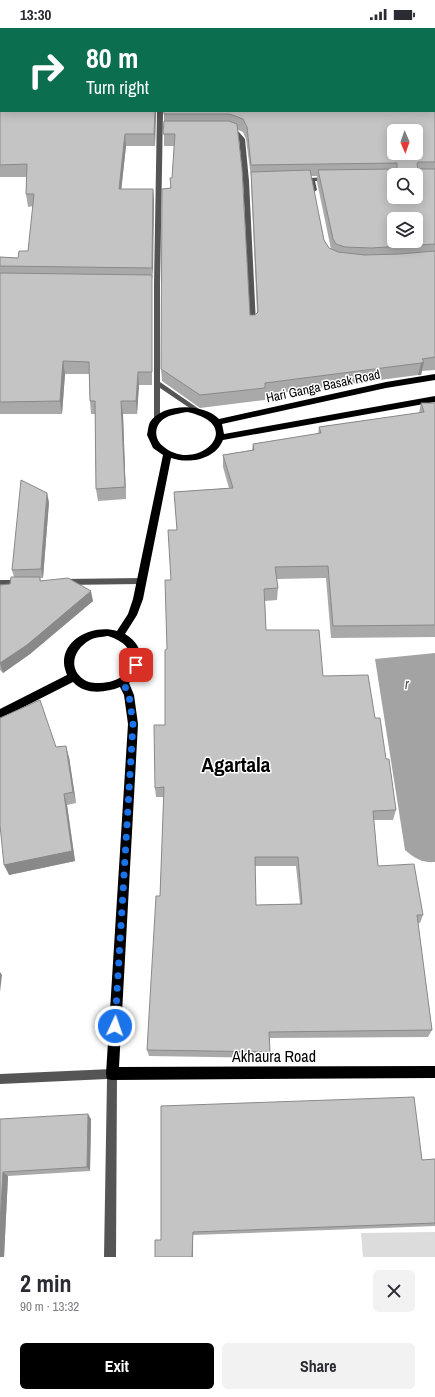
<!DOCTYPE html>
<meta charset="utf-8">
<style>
body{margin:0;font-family:"Archivo Narrow",sans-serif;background:#f2f2f3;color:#2b2b33;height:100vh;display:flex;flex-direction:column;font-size:15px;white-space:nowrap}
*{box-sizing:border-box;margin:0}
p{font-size:13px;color:#7c7c81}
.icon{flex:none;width:22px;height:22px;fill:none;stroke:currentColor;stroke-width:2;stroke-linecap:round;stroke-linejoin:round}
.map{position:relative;height:1229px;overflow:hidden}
.details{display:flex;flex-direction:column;background:#fff;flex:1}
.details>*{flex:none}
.guide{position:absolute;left:0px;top:0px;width:435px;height:84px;box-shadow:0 2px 10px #0003;background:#0b6e4f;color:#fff;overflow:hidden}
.needle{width:26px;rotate:178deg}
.controls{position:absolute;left:387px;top:96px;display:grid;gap:8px}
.controls a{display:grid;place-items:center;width:36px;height:36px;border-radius:6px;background:#fff;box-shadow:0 2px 10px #0003;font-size:20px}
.pin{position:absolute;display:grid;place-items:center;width:34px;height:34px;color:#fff;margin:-17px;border-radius:8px;box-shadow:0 2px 6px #0006}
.me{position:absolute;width:44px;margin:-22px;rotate:3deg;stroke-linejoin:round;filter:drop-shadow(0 0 3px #0008)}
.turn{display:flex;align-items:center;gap:14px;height:84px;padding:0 20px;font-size:18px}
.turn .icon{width:52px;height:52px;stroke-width:2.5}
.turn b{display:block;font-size:28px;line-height:34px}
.round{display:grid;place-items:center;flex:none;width:42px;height:42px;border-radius:6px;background:#f2f2f3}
.head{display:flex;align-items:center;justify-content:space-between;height:68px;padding:0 20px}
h1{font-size:24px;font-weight:700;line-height:30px}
.cta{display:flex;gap:8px;margin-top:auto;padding:8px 20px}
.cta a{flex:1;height:46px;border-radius:6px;background:#000;color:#fff;font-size:16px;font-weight:700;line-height:46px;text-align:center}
.cta a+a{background:#f2f2f3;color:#2b2b33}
.status{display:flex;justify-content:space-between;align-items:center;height:28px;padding:0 20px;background:#fff;direction:ltr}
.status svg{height:11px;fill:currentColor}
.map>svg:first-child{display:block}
</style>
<div class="status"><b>13:30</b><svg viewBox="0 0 49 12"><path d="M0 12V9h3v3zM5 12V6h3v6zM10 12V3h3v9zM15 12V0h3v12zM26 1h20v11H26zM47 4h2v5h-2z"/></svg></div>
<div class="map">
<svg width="435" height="1229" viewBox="0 0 435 1229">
<rect width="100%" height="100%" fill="#fff"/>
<!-- green -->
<polygon fill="#dcdcdc" points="435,1204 435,1229 363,1229 361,1205"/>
<!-- water -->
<path fill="#a3a3a3" d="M435,625V834C422,835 414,830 405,822L375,631Z"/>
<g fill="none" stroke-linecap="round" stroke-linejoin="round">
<!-- minor -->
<g fill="#555" fill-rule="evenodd">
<polygon points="229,100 239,104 245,111 249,153 256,296 253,298 250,296 243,153 239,111 235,106 227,103 226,102"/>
<polygon points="310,150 327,149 330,151 327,153 315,153 317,162 314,164 311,162"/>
<polygon points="141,550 145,553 141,556 64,557 60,554 64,551"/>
<polygon points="0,552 21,552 25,555 21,558 0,558"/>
<polygon points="112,1041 116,1042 117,1046 116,1229 104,1229 107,1051 0,1056 0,1046"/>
</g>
<!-- tertiary -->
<polygon fill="#555" fill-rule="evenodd" points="157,83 163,83 160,256 160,354 202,383 201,385 197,385 160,360 160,392 157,394 154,392 154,256"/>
<!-- primary -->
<path fill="#000" fill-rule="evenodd" d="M435,346V352L386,360L222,396L224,406L435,368V374L223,412C215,432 189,436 171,430L143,571L137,587L125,606C145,618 147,640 129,655L134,667L138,696L119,1039L435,1038V1050L112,1052L107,1051L106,1046L128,696L124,667L120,659C105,665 85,667 73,654L0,691V681L67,647C66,644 64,639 64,635C63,610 95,596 117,603L128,586L133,571L163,427L153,420L147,407C148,403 148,398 150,394C163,375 203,375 219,391L386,354ZM187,384C249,397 197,446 164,419C152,410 154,394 169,388C175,386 181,385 187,384ZM108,608C145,619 135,654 100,655C94,655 88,655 83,651C67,639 75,620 90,612C95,609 102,609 108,608Z"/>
</g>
<!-- wall -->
<g fill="#a9a9a9" fill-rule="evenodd">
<path d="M0,0H435V342L422,343L421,347H418L265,367V372L200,380L162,353L161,341L170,160L172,150L174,118H164V83L434,1L1,83H156L155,118H126L121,161H153L154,173L152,252V357H139L137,386H123L126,471L98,473L96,461L95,386H91L90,373L89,346H65L62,386H0V229L18,230L28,223L33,178L28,179L26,166V149H0ZM238,102L243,104L246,111L251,149V156L257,285L255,287H250ZM311,148H317V154L331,221L329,220L324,212Z"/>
<path d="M421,375H435V609L331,610L326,550L277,551L278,560L277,572L265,573L266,602L375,690L386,731L396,782L393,792H374L378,838L423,887L420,895H418L432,1002L428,1009L270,1010V1024L269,1030L149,1028L147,1022L160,868L164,769H156L155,760L165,697L171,552L177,502L174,464L229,460L223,439V427L252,422L253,416L318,406L319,399L419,385ZM255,838H296L300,876L256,877Z"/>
<polygon points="49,474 43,550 40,550 41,553 93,573 30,626 3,645 0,642 0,557 10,556 14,549 12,542"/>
<polygon points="56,719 69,729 76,775 67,777 75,833 9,847"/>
<polygon points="0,1091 91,1091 90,1143 8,1148 4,1229"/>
<polygon points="435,1131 435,1198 193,1207 193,1229 155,1229 161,1212 422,1132"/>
</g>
<!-- shaded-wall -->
<g fill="#898989">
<polygon points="155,83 156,83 155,118 154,106"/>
<polygon points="125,106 126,118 120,174 119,161"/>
<polygon points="153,161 154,173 153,252 152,240"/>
<polygon points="63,333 65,346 62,386 60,373"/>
<polygon points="424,334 421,347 418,347 421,335"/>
<polygon points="138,344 139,357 137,386 136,373"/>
<polygon points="121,373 123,386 126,471 125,459"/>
<polygon points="47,465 49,474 43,550 41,541"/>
<polygon points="91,563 93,573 30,626 3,645 0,635"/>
<polygon points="66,718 69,729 76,775 73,764"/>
<polygon points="64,766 67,777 75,833 9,847 4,837"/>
<polygon points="0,944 2,947 0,964"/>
<polygon points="88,1086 91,1091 90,1143 87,1139"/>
<polygon points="3,1144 8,1148 4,1229 0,1229 0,1195"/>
<polygon points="193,1204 193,1229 192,1229"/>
</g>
<!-- building -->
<g fill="#c4c4c4" stroke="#898989" fill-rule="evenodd">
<path d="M0,0H435V134H418L417,136L418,141H435V216L371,220L345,219L336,216L333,211L318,142L396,141L397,140V135L251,137L247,99L243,91L230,86H164V83H434V1H1V83H155L154,106H125L119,161H153L152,240L0,238V229L18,230L19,223H28L34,166H26L27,136L0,137ZM394,103H416V125H394ZM394,147H416V169H394ZM394,191H416V213H394Z"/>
<polygon points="164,93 229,93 237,96 242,141 250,287 255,287 258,284 251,144 310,142 324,212 329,220 338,224 365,227 399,226 435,223 435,329 422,331 424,334 421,335 265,355 265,360 200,367 161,341 162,161 171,160 170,150 172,150 175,106 163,106"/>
<polygon points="0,245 152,247 152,344 138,344 136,373 121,373 125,459 96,461 95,373 90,373 89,334 63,333 60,373 0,374"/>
<path d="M421,375H435V597L333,598L328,538L275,539L278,560L264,561L266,602H319L323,648L368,647L375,690H380L386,731H389L396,782L373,783L378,838L414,836L423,887H417L432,1002L269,1004L270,1024L147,1022L156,868H160L164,759L155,760L154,697H165V622L167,621L165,552H171L168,502H177L174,464L233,460L223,427L254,422L253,416L321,405L319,399L424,384ZM255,829H298L302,876L256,877Z"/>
<polygon points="21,452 47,465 41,541 12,542"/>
<polygon points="11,549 40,549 40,553 68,550 91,563 27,617 0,635 0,557 10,556"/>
<polygon points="40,672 56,719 66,718 73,764 64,766 72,823 4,837 0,797 0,690"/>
<polygon points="414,1069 422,1132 435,1131 435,1195 193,1204 192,1229 155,1229 155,1212 161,1212 161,1078"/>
<polygon points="88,1086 87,1139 3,1144 0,1195 0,1091"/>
</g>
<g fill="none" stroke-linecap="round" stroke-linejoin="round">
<!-- route -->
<polyline stroke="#1a73e8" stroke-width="7" stroke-dasharray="0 12.6" points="115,998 133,696 129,667 123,654 131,646 136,637"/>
</g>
<g text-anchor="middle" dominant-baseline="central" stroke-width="3" stroke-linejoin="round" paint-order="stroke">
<!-- street labels -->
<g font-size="13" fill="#000" stroke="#fff">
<text transform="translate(323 358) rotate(-12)">Hari Ganga Basak Road</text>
</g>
<!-- water labels -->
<g font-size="14" font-style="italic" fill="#444" stroke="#fff">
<text x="407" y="656">r</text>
</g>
<!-- near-street labels -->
<g font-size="16" fill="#000" stroke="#fff">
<text x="274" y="1028">Akhaura Road</text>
</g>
<!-- town labels -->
<g font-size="21" font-weight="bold" fill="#000" stroke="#fff">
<text x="236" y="736">Agartala</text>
</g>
</g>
</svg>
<div class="controls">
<a><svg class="needle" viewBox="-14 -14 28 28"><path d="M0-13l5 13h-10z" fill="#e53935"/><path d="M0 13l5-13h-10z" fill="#7c7c81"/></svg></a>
<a><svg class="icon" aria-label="search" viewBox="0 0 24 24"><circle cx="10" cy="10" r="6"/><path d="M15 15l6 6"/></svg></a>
<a><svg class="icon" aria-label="layers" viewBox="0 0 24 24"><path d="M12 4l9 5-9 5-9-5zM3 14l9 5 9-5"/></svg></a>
</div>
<div class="pin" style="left:136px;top:637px;background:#d93025"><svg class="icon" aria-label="arrive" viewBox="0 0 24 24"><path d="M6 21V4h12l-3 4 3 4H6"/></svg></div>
<svg class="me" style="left:115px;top:998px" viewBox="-20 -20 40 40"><circle r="17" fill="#1a73e8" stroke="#fff" stroke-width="3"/><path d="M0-11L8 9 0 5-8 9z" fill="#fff"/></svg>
<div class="guide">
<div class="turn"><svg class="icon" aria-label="right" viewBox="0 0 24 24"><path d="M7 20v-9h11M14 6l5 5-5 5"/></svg><div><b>80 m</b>Turn right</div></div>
</div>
</div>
<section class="details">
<div class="head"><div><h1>2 min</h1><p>90 m · 13:32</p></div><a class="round"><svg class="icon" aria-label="close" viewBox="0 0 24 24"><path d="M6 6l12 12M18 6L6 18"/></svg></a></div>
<div class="cta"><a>Exit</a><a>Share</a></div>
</section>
